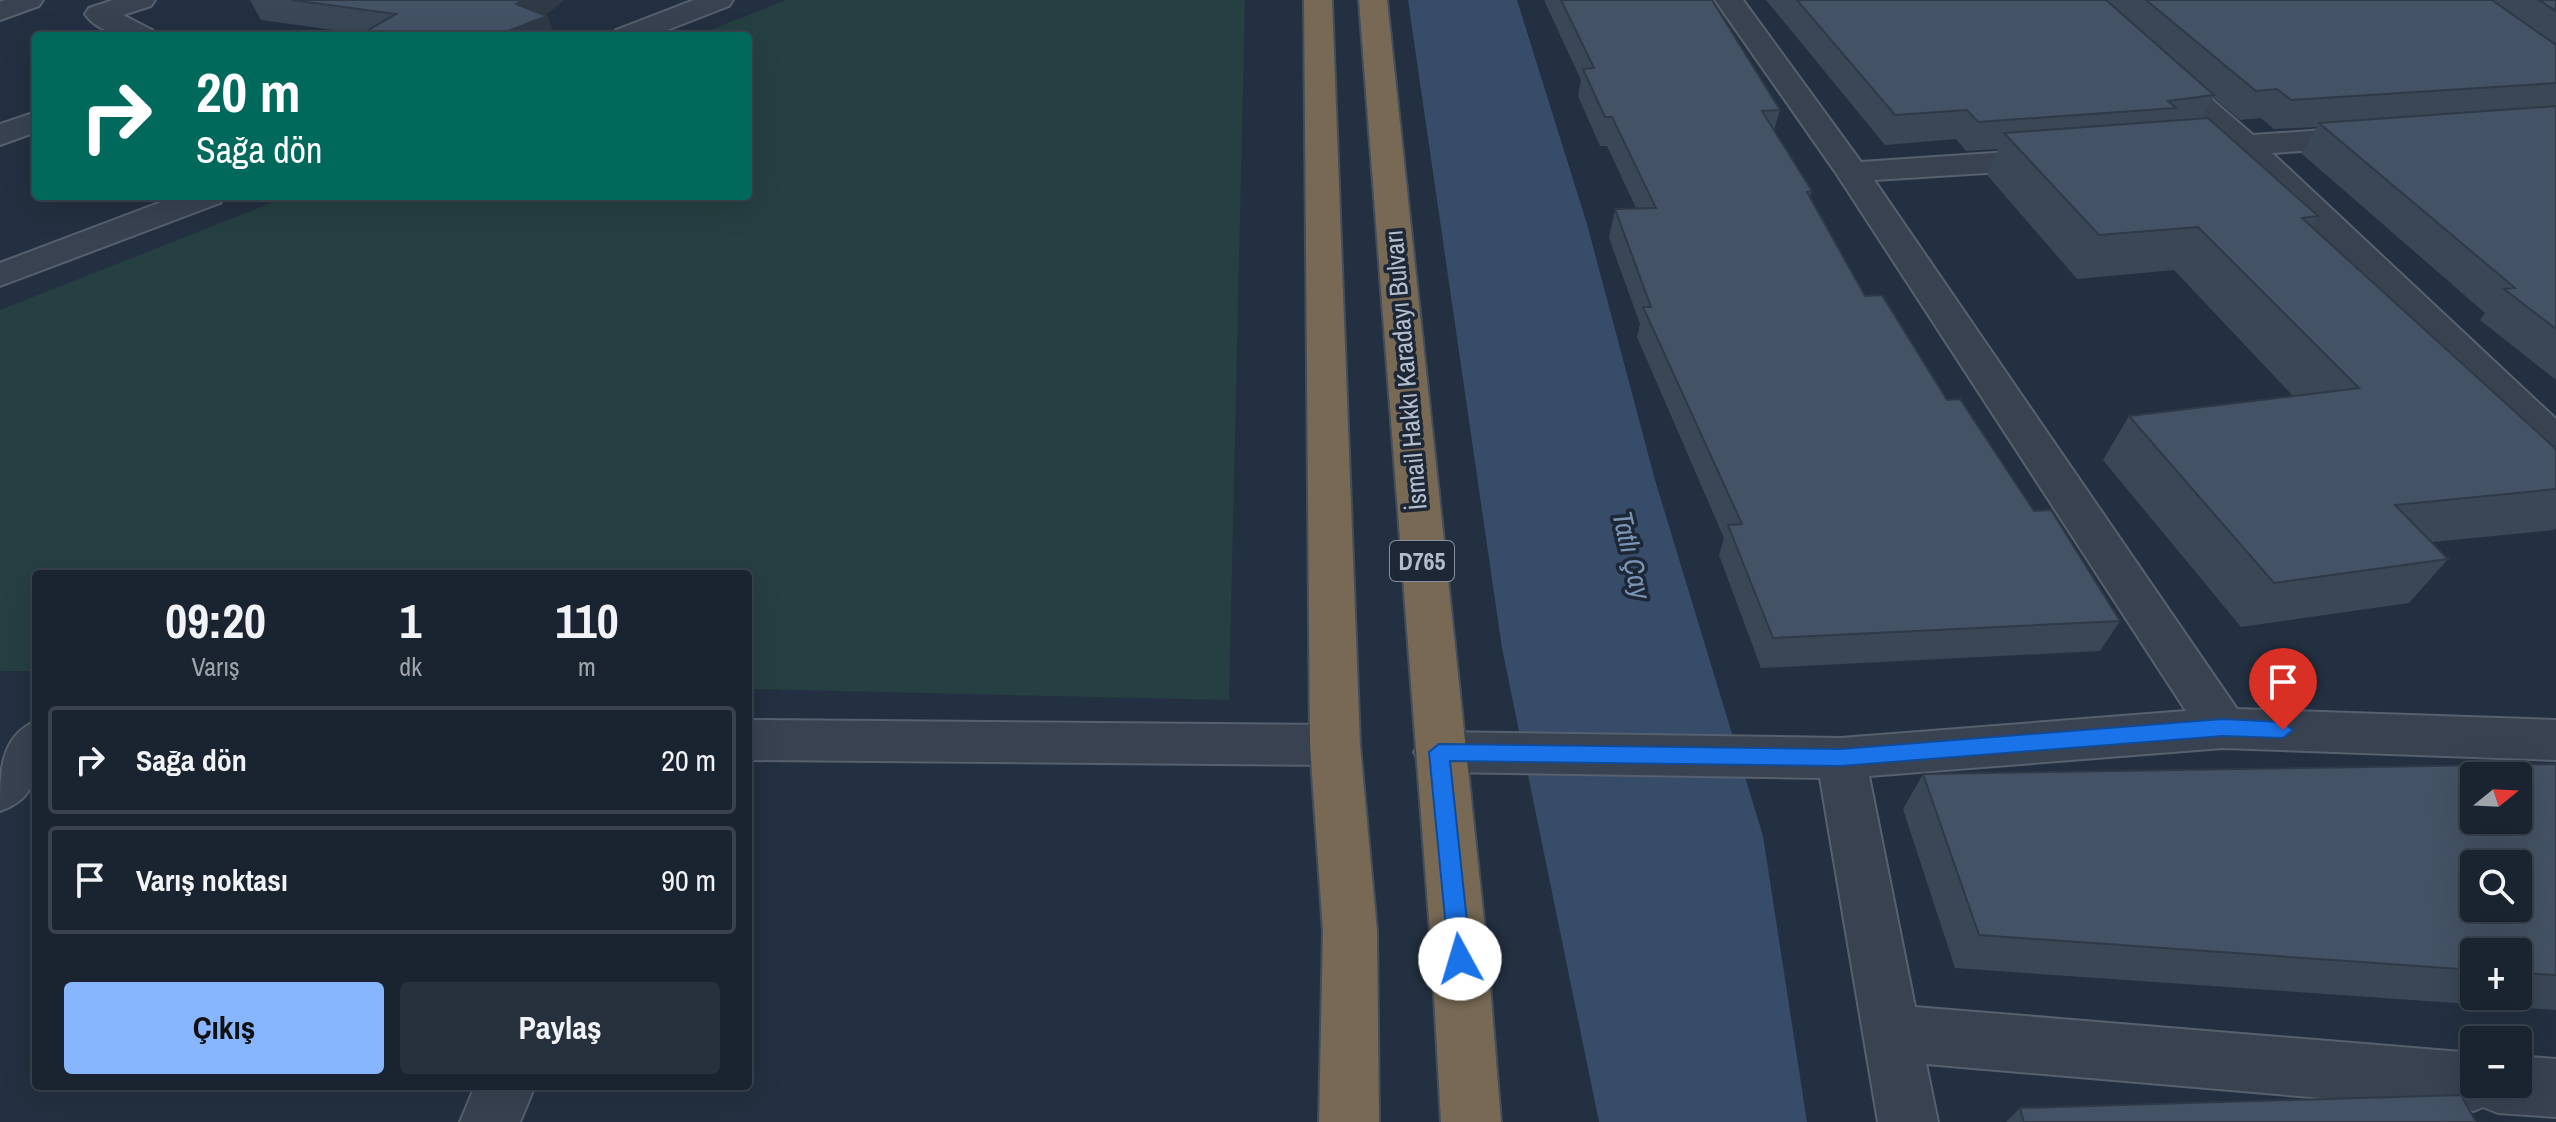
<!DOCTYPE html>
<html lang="tr">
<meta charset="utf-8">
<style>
body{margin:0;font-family:"Archivo Narrow",sans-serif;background:#27303d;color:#f1f3f6;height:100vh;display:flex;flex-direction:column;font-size:30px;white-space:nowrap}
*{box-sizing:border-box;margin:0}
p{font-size:26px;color:#9fa4ab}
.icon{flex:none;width:44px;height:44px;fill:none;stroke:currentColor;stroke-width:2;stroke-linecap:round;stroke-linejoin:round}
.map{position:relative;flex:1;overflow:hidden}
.details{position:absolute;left:32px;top:570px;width:720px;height:520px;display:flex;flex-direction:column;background:#1a2431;border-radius:8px;box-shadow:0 8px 32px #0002,0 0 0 2px #38414d}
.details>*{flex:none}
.guide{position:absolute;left:32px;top:32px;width:720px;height:168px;border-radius:8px;box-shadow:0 8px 32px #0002,0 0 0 2px #38414d;background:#00695c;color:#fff;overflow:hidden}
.needle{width:52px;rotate:72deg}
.controls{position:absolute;left:2460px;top:762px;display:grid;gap:16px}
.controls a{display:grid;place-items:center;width:72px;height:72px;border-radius:8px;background:#1a2431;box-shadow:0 8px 32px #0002,0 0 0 2px #38414d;font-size:40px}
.pin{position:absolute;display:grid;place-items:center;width:68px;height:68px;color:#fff;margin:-82px -34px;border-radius:50% 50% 50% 0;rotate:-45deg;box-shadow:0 0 8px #0007}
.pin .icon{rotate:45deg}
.me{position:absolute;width:88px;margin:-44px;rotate:354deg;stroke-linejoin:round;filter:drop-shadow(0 0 6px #0008)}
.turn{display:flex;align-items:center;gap:28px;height:168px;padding:0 32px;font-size:36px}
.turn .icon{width:104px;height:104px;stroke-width:2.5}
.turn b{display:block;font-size:56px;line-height:68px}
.eta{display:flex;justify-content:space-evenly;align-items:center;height:136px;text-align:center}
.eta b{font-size:48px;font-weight:700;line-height:56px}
.cta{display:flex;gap:16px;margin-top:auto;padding:16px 32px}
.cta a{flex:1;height:92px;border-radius:8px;background:#87b5fe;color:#111;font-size:32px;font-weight:700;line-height:92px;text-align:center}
.cta a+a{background:#27303d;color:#f1f3f6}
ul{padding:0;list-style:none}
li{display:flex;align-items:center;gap:24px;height:108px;margin:0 16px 12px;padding:0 16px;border:4px solid #38414d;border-radius:8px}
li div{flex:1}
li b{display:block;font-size:30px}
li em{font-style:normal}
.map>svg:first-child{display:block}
</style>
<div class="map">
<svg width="2556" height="1122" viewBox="0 0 2556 1122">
<rect width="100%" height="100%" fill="#233041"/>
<!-- green -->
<polygon fill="#263f42" points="786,0 1245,0 1229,700 748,689 748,574 36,574 36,671 0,671 0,310 289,196 748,196 748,36 695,36"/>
<!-- water -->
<polygon fill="#364c69" points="1408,0 1517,0 1587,224 1655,480 1763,836 1807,1122 1599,1122 1502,648"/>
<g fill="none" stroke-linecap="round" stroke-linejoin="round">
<defs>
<g id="minor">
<polygon points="5,0 43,0 39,6 0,20 0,2"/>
<path d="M113,0H155L151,6L123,15L152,30L156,36C132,36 101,37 85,14L89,8Z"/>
<polygon points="694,0 733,0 729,6 652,36 612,36 616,30"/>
<polygon points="1715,0 1743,0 1861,162 2051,149 2062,152 2067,159 2062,166 2051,169 1874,180 2237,709 2556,720 2556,760 2223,748 1869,776 1915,1007 2474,1053 2474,1084 2518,1084 2518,1056 2556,1059 2556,1117 2498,1113 2483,1107 2474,1111 1926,1064 1938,1122 1878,1122 1820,778 1439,772 1422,766 1414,752 1422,738 1439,732 1841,738 2186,711 1836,173"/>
<polygon points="2066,0 2097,0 2253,135 2366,127 2377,130 2382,137 2377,144 2366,147 2272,153 2556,419 2556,456 2542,452 2238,156 2180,160 2169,157 2164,150 2169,143 2218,138"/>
<polygon points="36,112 36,132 0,145 0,124"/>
<polygon points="177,196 225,196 220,203 0,286 0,263"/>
<polygon points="748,720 1335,725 1352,731 1360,745 1352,759 1335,765 748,760"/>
<path d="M36,721C36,760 45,796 0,811C0,772 0,736 36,721Z"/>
<polygon points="475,1086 535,1086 520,1122 460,1122"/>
</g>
<g id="highway">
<polygon points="1304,0 1332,0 1360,745 1377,931 1379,1122 1319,1122 1323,931 1310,745"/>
<polygon points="1359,0 1387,0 1488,959 1501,1122 1441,1122 1432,959"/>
</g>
</defs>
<!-- minor casing -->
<use href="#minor" stroke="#56606e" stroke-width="4"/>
<!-- highway casing -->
<use href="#highway" stroke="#434d5b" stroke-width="4"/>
<!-- minor -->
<use href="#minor" fill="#384251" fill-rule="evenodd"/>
<!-- highway -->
<use href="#highway" fill="#776954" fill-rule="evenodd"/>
</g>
<!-- wall -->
<g fill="#3a4757" fill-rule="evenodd">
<polygon points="250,0 564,0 545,15 547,16 555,36 358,36 362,34 261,20"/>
<polygon points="1544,0 1712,0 1780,110 1774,131 1812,191 1810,197 1865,296 2120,621 2100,651 1761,668 1719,555 1724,538 1637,337 1640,324 1609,238 1615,209 1636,208 1607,146 1600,146 1578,96 1581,80"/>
<polygon points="1766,0 2556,0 2556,380 2480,320 2485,313 2301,153 2317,127 2274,129 2261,118 2240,120 2213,97 2202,119 2318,216 2312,227 2556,449 2556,528 2554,530 2432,542 2448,559 2409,603 2241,627 2103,460 2129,416 2293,396 2174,270 2077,279 1987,175 1998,149 1966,151 1956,139 1885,145"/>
<path d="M2556,764V1010L1955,968L1903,809L1923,774ZM2474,952H2518V996H2474Z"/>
<polygon points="2020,1108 2476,1122 2006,1122"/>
</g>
<!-- shaded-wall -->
<polygon fill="#303947" points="522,0 564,0 542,18 547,16 555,36 495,36 516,4"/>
<!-- building -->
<g fill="#445265" stroke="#303947" stroke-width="2" fill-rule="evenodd">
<polygon points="292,0 522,0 516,4 547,16 495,36 358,36 396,14"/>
<polygon points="1561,0 1712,0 1780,110 1762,111 1812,191 1807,192 1865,296 1882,295 1947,400 1960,399 2034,511 2051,510 2120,621 1773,638 1728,525 1742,524 1643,307 1651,307 1615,209 1656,208 1612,117 1605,117 1583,69 1594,68"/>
<polygon points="1797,0 2106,0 2214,95 2168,101 2176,108 1978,122 1967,110 1895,115"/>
<polygon points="2146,0 2492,0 2556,45 2556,83 2291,100 2277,89 2256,91"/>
<polygon points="2539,0 2556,0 2556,11"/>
<polygon points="2556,106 2556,329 2504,289 2515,288 2319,123"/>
<polygon points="2208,118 2318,216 2302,218 2556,449 2556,489 2395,505 2448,559 2274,583 2129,416 2359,388 2198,227 2099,235 2004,133"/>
<path d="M2556,764V975L2518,973V952H2474V970L1979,935L1923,774ZM2474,776H2518V820H2474ZM2474,864H2518V908H2474Z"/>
<polygon points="2461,1095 2476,1122 2024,1122 2020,1108"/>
</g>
<!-- route -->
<polygon fill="#1a73e8" stroke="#114b97" stroke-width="2" points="2223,719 2283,722 2293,730 2283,738 2223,736 1841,766 1450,761 1471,959 1468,966 1460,969 1452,966 1449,959 1429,752 1439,744 1841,749"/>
<g text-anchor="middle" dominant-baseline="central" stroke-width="7" stroke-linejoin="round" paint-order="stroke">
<!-- shield labels -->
<rect fill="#1d2736" stroke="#87909e" stroke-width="2" x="1390" y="541" width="64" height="40" rx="6"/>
<g font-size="24" font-weight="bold" fill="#b4bdcb">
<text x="1422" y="561">D765</text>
</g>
<!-- street labels -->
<g font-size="26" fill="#b4bdcb" stroke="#1d2736">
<text transform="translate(1405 370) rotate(-95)">İsmail Hakkı Karadayı Bulvarı</text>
</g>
<!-- water labels -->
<g font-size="28" font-style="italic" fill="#7a94b4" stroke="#1d2736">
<text transform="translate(1632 555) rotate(77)">Tatlı Çay</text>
</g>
</g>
</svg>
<div class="controls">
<a><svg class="needle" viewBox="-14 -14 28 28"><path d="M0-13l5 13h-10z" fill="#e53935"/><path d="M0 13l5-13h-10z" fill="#9fa4ab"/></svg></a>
<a><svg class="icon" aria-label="search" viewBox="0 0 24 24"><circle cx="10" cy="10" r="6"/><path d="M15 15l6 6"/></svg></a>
<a>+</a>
<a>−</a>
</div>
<div class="pin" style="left:2283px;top:730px;background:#d93025"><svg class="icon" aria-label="arrive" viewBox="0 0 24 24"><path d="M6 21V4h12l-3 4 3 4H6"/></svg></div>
<svg class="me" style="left:1460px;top:959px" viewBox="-20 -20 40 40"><circle r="19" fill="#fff"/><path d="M0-13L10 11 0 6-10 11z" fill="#1a73e8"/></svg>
<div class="guide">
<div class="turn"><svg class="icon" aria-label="right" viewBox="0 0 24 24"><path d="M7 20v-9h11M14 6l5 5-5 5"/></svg><div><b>20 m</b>Sağa dön</div></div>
</div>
<section class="details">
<div class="eta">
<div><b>09:20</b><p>Varış</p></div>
<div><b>1</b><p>dk</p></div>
<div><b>110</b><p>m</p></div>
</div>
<ul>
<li><svg class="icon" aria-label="right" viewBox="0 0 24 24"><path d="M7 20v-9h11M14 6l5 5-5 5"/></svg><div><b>Sağa dön</b></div><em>20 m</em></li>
<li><svg class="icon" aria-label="arrive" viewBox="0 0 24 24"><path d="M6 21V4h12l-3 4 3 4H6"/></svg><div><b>Varış noktası</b></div><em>90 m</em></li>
</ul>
<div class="cta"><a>Çıkış</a><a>Paylaş</a></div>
</section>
</div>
